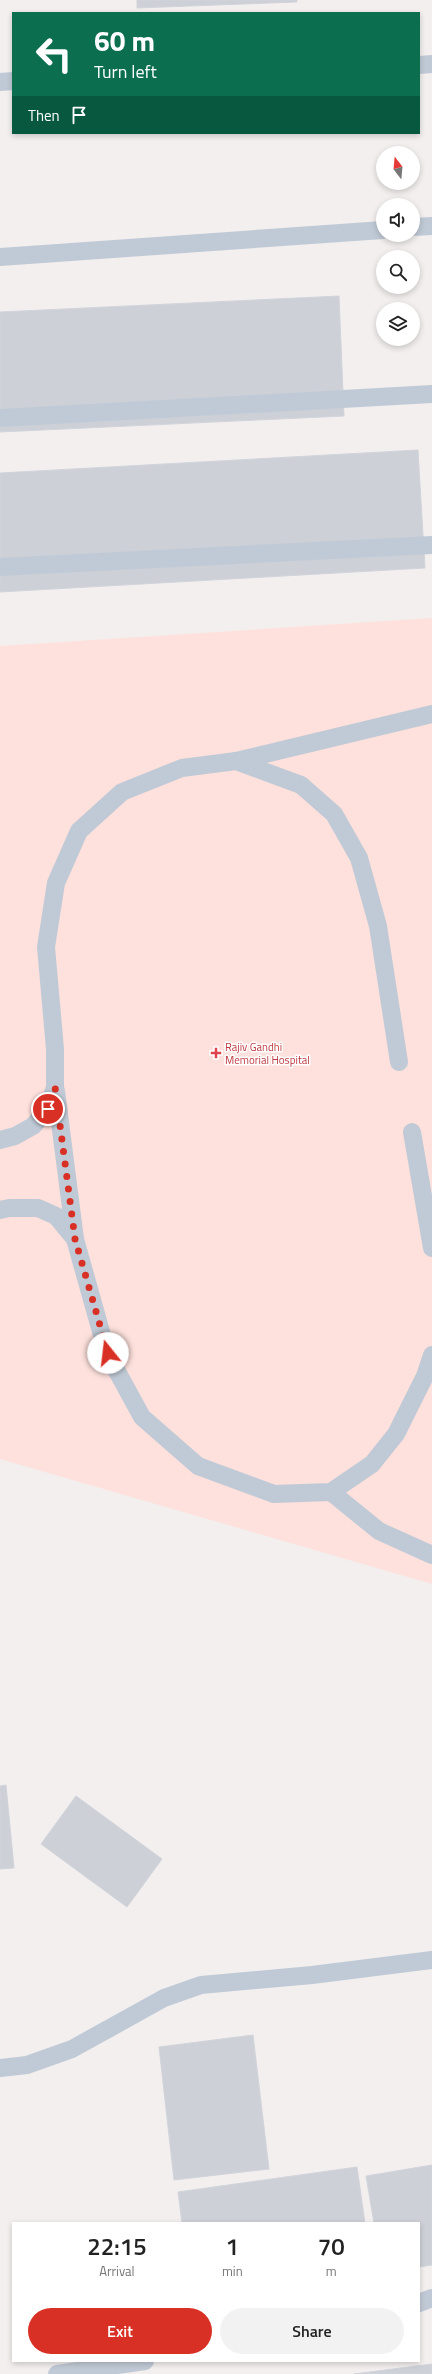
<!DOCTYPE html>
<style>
body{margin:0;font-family:"Titillium Web",sans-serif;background:#f2f2f2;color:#222;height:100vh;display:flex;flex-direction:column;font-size:15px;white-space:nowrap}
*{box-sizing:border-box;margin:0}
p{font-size:13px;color:#767676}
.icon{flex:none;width:22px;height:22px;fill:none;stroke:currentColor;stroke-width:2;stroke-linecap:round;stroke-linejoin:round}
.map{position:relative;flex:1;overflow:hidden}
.details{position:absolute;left:12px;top:2222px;width:408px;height:140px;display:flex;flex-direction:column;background:#fff;border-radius:0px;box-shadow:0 2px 6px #0003}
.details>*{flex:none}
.guide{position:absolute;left:12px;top:12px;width:408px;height:122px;border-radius:0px;box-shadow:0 2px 6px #0003;background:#0b6e4f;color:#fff;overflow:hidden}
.needle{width:26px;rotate:344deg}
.tools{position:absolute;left:376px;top:146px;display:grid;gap:8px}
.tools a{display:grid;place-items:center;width:44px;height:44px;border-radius:50%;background:#fff;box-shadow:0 2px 6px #0003;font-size:20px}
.pin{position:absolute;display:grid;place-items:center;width:34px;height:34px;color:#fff;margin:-17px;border:2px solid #fff;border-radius:50%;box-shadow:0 1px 4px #0007}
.me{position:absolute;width:44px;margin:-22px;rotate:344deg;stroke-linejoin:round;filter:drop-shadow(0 0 3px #0008)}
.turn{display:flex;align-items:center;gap:14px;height:84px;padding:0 16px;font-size:18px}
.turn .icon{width:52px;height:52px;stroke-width:2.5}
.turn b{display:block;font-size:28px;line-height:34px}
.then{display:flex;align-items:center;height:38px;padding:0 16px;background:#0003;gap:8px;font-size:15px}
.eta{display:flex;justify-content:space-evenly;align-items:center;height:68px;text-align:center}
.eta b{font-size:24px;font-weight:600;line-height:28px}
.button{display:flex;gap:8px;margin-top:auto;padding:8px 16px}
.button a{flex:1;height:46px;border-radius:24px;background:#d93025;color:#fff;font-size:16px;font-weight:600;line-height:46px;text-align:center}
.button a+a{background:#f2f2f2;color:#222}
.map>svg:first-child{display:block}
</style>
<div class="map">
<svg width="432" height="2374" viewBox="0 0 432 2374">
<rect width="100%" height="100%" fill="#f2efee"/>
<!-- medical -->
<polygon fill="#fee1dc" points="432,618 432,1584 0,1459 0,646"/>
<!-- building -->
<g fill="#cdd0d7" stroke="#d2d4db">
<polygon points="137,0 297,0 297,2 137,8"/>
<polygon points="339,296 344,416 0,432 0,312"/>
<polygon points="418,450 425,568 0,592 0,473"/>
<polygon points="6,1785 14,1868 0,1869 0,1786"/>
<polygon points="76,1796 162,1859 127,1907 41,1844"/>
<polygon points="253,2035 269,2169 174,2180 159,2047"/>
<polygon points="432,2165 432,2265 419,2267 419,2223 374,2223 366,2176"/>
<polygon points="357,2167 365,2223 182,2223 178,2192"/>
<polygon points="432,2364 432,2374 354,2374"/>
</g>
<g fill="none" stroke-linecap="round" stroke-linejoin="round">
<!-- lane -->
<g stroke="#c0cad6" stroke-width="18">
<polyline points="419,65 432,64"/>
<polyline points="0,82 13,81"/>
<polyline points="413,227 432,226"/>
<polyline points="0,257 383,230"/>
<polyline points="0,418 432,394"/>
<polyline points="0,567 432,545"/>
<polyline points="236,761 432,714"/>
<polyline points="56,1091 75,1239"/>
<polyline points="412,1132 432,1248"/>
<polyline points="0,1140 15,1136 33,1126 48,1109 55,1087 55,1049 46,947 56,883 79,831 122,792 182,768 236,761 301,785 334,814 359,858 378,926 399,1062"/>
<polyline points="0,1210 9,1208 38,1208 56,1216 75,1239 107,1353 142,1417 198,1466 274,1494 331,1492 372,1464 396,1434 425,1376 432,1355"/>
<polyline points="331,1492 379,1531 432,1555"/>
<polyline points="0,2068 27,2065 72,2049 164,1998 201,1985 312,1975 432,1960"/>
<polyline points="419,2303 432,2298"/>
<polyline points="57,2374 145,2361"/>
</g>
</g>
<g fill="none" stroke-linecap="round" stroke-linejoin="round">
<!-- route -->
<polyline stroke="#d93025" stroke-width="7" stroke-dasharray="0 12.6" points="48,1109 55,1087 75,1239 108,1353"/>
</g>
<!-- markers -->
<path fill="#e0444e" stroke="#fff" stroke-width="1.5" d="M214 1047h4v4h4v4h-4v4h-4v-4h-4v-4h4z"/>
<g text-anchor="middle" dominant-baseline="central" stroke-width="3" stroke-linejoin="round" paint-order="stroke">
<!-- health labels -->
<g font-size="11" fill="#be3a42" stroke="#fff" text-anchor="start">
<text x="225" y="1047">Rajiv Gandhi<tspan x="225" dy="13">Memorial Hospital</tspan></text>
</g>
</g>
</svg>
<div class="tools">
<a><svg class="needle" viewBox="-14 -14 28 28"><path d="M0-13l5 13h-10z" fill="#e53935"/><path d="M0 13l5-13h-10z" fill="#767676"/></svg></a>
<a><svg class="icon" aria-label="sound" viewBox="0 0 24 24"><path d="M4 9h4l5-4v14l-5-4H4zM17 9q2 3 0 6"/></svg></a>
<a><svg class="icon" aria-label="search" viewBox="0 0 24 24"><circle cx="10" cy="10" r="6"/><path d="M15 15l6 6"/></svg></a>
<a><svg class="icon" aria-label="layers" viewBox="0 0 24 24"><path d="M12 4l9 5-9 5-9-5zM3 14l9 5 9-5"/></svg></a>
</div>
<div class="pin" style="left:48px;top:1109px;background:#d93025"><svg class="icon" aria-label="arrive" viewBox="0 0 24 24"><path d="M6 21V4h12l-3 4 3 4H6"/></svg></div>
<svg class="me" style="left:108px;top:1353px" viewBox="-20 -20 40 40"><circle r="19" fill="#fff"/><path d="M0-13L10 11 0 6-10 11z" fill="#d93025"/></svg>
<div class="guide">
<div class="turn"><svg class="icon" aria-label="left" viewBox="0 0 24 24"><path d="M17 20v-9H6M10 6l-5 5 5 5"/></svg><div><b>60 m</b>Turn left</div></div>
<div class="then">Then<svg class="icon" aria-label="arrive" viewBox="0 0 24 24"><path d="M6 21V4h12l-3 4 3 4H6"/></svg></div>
</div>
<section class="details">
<div class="eta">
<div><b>22:15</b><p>Arrival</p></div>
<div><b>1</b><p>min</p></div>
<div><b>70</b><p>m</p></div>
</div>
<div class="button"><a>Exit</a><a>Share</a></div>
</section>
</div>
